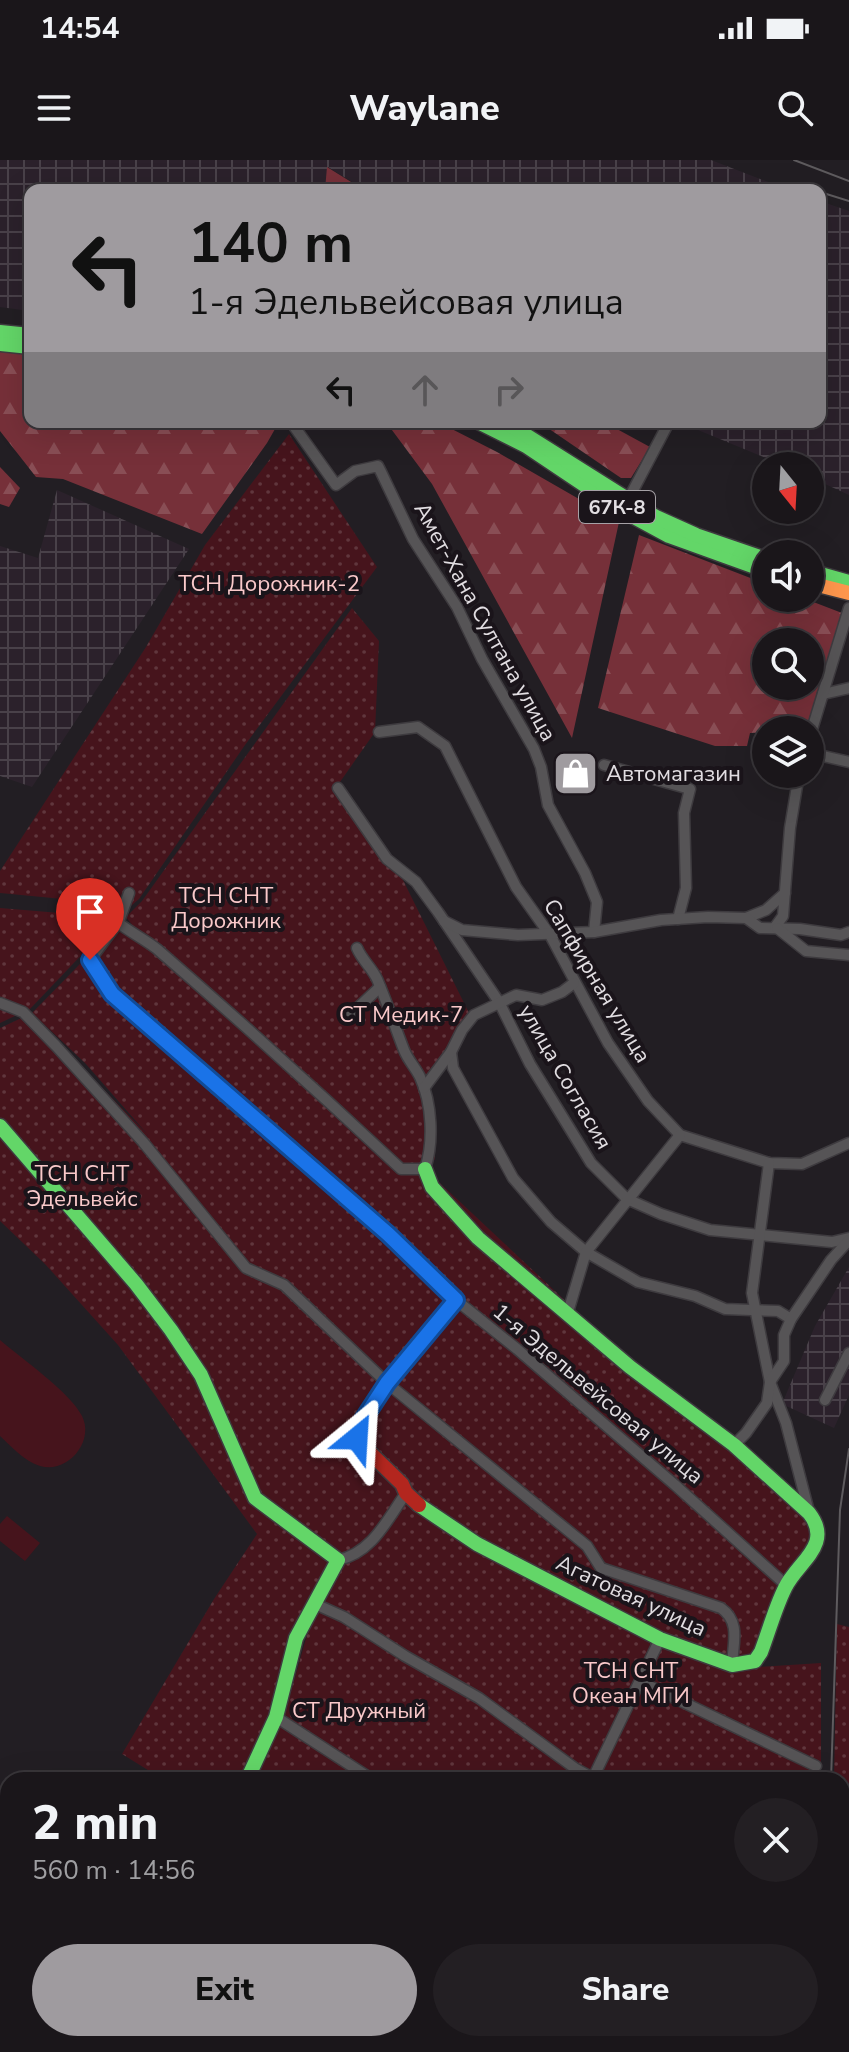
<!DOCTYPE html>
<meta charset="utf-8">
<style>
body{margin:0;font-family:"Nunito Sans",sans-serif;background:#231f23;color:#f1f3f6;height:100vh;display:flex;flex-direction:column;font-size:30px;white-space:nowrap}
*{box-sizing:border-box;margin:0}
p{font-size:26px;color:#9f9fa2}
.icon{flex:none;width:44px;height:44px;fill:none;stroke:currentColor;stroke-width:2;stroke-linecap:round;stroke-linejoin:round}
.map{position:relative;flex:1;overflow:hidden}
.sheet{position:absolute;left:0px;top:1612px;width:850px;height:280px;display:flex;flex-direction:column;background:#1a161a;border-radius:24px 24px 0 0;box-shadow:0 8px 32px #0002,0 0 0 2px #383539}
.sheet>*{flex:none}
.guide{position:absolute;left:24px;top:24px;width:802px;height:244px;border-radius:16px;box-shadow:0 8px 32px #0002,0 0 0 2px #383539;background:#9f9b9f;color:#111;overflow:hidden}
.needle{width:52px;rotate:162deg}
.controls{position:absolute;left:752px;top:292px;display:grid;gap:16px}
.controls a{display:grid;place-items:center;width:72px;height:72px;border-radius:50%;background:#1a161a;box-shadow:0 8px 32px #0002,0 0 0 2px #383539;font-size:40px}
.pin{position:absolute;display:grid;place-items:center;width:68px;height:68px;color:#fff;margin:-82px -34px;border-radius:50% 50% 50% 0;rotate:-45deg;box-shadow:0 0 8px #0007}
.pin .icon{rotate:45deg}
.me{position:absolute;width:88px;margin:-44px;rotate:27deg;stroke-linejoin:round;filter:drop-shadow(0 0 6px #0008)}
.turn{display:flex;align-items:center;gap:28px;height:168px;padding:0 32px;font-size:36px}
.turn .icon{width:104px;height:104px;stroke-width:2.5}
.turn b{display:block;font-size:56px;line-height:68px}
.lanes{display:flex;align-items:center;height:76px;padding:0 32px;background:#0003;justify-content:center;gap:40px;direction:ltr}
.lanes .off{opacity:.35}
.round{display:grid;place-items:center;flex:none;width:84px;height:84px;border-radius:42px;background:#231f23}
.summary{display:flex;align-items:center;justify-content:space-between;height:136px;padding:0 32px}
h1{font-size:48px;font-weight:800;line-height:60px}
.button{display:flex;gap:16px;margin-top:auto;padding:16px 32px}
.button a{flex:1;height:92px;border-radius:48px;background:#9f9b9f;color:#111;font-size:32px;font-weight:800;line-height:92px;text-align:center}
.button a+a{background:#231f23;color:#f1f3f6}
.status{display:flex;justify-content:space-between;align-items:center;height:56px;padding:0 40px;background:#1a161a;direction:ltr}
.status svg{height:22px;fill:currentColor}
header{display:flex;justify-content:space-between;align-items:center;height:104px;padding:0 32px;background:#1a161a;font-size:36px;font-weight:800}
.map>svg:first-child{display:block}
</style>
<div class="status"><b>14:54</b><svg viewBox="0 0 49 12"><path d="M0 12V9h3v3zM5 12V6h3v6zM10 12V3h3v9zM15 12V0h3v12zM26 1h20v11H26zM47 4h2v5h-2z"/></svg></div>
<header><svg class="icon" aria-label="menu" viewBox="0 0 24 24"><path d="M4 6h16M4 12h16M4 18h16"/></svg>Waylane<svg class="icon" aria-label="search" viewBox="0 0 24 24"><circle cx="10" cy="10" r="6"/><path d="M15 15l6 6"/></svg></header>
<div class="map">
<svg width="849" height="1892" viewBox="0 0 849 1892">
<defs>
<pattern id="industrial-grid" width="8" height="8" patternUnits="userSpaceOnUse" patternTransform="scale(2)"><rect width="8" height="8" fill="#2b212b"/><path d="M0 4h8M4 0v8" fill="none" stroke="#494149"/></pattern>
<pattern id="forest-firs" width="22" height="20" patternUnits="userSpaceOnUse" patternTransform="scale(2)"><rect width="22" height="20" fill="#763039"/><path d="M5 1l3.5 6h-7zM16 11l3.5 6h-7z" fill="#894e55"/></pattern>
<pattern id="park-dots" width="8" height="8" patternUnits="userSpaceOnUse" patternTransform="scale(2)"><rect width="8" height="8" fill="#46141c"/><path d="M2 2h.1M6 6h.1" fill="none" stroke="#60363d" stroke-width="1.8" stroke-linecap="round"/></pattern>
</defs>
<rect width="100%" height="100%" fill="#221e23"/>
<!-- industrial -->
<g fill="url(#industrial-grid)">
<polygon points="0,0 711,0 789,30 365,30 328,7 325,30 30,30 30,151 0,147"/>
<polygon points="820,41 849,51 849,335 810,317 810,306 785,306 686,265 687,262 820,262"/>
<polygon points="57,330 189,389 32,627 0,616 0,386 38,398"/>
<polygon points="849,1107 849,1235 834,1268 782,1244 815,1166"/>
<polygon points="842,1860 849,1868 849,1892 820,1892 823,1884 842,1884"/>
</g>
<!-- grass -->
<g fill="#46141c">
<path d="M0,1180C22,1199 70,1232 82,1256C95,1282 67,1314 40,1306C24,1301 12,1287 0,1276Z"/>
<polygon points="7,1356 40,1383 25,1401 0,1381 0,1364"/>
</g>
<!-- forest -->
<g fill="url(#forest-firs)" fill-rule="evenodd">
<polygon points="327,7 364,30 325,30"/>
<polygon points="0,187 30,191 30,262 279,262 267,283 202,374 63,319 36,317 0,271"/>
<polygon points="386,262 438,262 497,292 619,362 572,578 432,324"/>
<polygon points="539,262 604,262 650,287 631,318 621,318"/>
<polygon points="0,307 20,328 9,347 0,344"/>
<path d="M639,375L766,424V438H803L842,453L808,570L750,573L747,586H715L598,548ZM766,482H810V526H766Z"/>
</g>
<!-- park -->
<g fill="url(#park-dots)">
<polygon points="289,274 377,407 245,585 139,739 117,758 105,743 0,733 0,711 146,487 205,385"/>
<polygon points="352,448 379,481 375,572 340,622 401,716 470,855 429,928 435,999 425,1009 588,1162 813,1366 813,1378 757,1507 821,1503 821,1620 599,1620 405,1492 316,1438 245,1620 164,1620 122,1594 214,1439 257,1374 118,1185 45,1104 0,1061 0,868 30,854 148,975 85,903 32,853 123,760 321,932 194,817 133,766 126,757 142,741"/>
<polygon points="0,748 60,753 110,765 30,849 0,863"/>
<path d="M315,1447C413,1493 502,1559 591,1620H251L281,1566Z"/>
<polygon points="837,1464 849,1467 849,1831 842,1816 842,1620 834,1620"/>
<polygon points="5,1684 8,1687 8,1884 173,1884 178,1892 0,1892 0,1692"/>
<polygon points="455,1884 525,1884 519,1892 465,1892"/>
<polygon points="534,1884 782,1884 779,1892 528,1892"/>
</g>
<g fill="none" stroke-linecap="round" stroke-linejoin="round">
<defs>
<g id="street">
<polyline points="291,262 336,325 355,311 378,306 381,312 413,379 457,447 482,499 534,589 541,607 548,645 585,713 597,742 594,772"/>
<polyline points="628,340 669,262"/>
<polyline points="823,534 849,528"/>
<polyline points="379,572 418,567 445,586 516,727 550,775 608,883 648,941 680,975 769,1003 802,1004 849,983"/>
<polyline points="810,576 849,448"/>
<polyline points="810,593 849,602"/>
<polyline points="604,605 690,629 684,653 686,728 678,759"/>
<polyline points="338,628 387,699 416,722 438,752 499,842 530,904 591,1003 627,1039 661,1054 710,1070 832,1082 849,1078"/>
<polyline points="129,733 119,761 90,800 112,834 388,1074 456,1140 517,1189 675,1325 786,1425"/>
<path d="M102,743C109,763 140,775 157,789C240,861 321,934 401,1009H425C434,982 432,943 420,917C415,907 408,900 404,890C395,867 387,842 377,819C372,808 362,800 357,788"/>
<polyline points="746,758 766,750 785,733"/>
<polyline points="444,761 462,770 518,775 594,772 661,760 708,757 746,758 760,768 800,769 841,775 849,772"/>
<polyline points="775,767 783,756 790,668 799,614"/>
<polyline points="777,768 806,791 849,795"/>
<path d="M0,843L23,852L56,886L143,982L246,1108L284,1125L387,1223L587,1386L601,1408L721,1448C741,1462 733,1483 732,1505"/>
<polyline points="348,857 380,827"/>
<polyline points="451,892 453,908 513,1018 551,1062 586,1092 638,1122 695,1136 725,1149 778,1151 791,1159"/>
<polyline points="424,928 451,892 462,870 474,855 516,835 542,840 562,832 574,823"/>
<polyline points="769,1003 752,1133 770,1222 786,1263 809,1352"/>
<polyline points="568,1152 586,1092 680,975"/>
<polyline points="825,1240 849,1193"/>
<polyline points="734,1285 746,1273 767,1243 770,1222 784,1201 784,1175 791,1159 831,1100 849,1080"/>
<path d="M338,1400C372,1393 387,1360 406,1333"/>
<polyline points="313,1443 344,1457 405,1496 479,1538 576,1609 593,1618"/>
<polyline points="641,1522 816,1606"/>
<polyline points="276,1557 373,1620"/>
<polyline points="595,1620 593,1618 660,1479"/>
<polyline points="0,1682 8,1684"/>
<polyline points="170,1884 175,1892"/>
<polyline points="453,1884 462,1892"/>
<polyline points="687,1884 722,1892"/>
<polyline points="290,1892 296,1884"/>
<polyline points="418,1892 424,1884"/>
<polyline points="523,1892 529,1884"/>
<polyline points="736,1892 740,1884"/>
</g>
<g id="fast">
<polyline points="0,172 30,175"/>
<polyline points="0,184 30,187"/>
<polyline points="478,262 526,286 623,351 669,376 766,411"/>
<polyline points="505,262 656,357 696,375 766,399"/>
<polyline points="810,411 849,422"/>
<polyline points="0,966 136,1124 171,1170 201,1215 255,1338 338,1400 296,1478 276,1557 247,1620"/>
<path d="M419,1345L477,1384L660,1479L732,1505L755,1501L761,1492C769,1471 775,1448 785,1428C797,1402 834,1385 809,1353L734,1285L630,1207L478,1078L432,1027L425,1009"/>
</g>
<polyline id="slow" points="810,423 849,433"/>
<polyline id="jam" points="419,1345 406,1333 402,1324 360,1283 357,1269 387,1223 456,1140"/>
</defs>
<!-- street casing -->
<use href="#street" stroke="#3e3b3f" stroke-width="13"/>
<!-- fast casing -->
<use href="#fast" stroke="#3e3b3f" stroke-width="17"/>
<!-- slow casing -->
<use href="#slow" stroke="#3e3b3f" stroke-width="17"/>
<!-- jam casing -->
<use href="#jam" stroke="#3e3b3f" stroke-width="17"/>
<!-- street -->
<use href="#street" stroke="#565456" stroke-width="10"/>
<!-- fast -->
<use href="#fast" stroke="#63d668" stroke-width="14"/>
<!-- slow -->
<use href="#slow" stroke="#ff974d" stroke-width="14"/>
<!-- jam -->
<use href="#jam" stroke="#b3261e" stroke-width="14"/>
<!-- rail -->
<g stroke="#5e5b5e" stroke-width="2">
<polyline points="794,0 849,21"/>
<polyline points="689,28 806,30"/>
<polyline points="820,32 849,41"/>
<polyline points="831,1620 840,1350 849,1289"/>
<polyline points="842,1811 849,1831"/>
</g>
</g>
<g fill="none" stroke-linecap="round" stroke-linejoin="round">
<defs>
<polyline id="route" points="90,800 112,834 388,1074 456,1140 387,1223 357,1269 357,1278"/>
</defs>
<!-- route casing -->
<use href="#route" stroke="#114b97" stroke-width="20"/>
<!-- route -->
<use href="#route" stroke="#1a73e8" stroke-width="14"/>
</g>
<!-- icons -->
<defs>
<symbol id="shop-square" viewBox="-11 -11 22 22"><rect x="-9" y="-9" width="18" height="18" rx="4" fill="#9f9b9f" stroke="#1a141a"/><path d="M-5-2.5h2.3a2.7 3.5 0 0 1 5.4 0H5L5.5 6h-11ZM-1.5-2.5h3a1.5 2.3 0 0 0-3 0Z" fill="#fff"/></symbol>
</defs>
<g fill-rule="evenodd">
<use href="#shop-square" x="550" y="588" width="51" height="51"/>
</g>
<g text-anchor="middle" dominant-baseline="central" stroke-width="8" stroke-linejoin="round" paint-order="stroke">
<!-- shield labels -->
<rect fill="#1a141a" stroke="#a6a1a6" stroke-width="2" x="579" y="331" width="76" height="32" rx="6"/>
<g font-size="20" font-weight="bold" fill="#e2dee2">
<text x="617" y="347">67К-8</text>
</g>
<!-- park labels -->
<g font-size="22" fill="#fac9ca" stroke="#1a141a">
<text x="269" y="424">ТСН Дорожник-2</text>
<text x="226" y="736">ТСН СНТ<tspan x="226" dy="25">Дорожник</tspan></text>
<text x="401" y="855">СТ Медик-7</text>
<text x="82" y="1014">ТСН СНТ<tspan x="82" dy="25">Эдельвейс</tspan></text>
<text x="631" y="1511">ТСН СНТ<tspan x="631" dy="25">Океан МГИ</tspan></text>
<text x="359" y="1551">СТ Дружный</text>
</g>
<!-- street labels -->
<g font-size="22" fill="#e2dee2" stroke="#1a141a">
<text transform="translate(485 462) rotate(61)">Амет-Хана Султана улица</text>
<text transform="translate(597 821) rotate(59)">Сапфирная улица</text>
<text transform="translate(565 917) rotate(60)">улица Согласия</text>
<text transform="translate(598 1234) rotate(40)">1-я Эдельвейсовая улица</text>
<text transform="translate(631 1436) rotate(25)">Агатовая улица</text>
</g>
<!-- poi labels -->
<g font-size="22" fill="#e2dee2" stroke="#1a141a" text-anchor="start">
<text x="606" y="614">Автомагазин</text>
</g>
</g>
</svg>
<div class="controls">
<a><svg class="needle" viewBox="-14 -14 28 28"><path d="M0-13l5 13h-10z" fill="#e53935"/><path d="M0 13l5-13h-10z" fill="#9f9fa2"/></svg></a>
<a><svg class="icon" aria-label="sound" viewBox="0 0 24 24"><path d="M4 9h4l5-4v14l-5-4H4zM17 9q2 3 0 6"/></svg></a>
<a><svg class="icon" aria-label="search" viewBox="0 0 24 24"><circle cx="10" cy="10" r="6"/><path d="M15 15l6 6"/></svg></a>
<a><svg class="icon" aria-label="layers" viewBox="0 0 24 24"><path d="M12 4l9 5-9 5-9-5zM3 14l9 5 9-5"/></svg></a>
</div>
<div class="pin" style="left:90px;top:800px;background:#d93025"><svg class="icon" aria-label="arrive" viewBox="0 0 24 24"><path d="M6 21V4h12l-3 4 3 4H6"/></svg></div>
<svg class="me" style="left:357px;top:1278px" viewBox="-20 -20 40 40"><path d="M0-17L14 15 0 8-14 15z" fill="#1a73e8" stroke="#fff" stroke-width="4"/></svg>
<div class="guide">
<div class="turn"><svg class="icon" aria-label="left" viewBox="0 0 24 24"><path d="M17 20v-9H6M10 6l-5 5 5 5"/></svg><div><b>140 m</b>1-я Эдельвейсовая улица</div></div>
<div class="lanes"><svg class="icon" aria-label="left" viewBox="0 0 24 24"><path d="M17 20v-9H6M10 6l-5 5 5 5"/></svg><svg class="icon off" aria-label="ahead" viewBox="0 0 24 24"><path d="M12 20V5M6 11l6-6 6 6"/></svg><svg class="icon off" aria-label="right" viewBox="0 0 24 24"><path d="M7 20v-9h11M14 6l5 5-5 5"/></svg></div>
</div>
<section class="sheet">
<div class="summary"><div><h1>2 min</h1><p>560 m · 14:56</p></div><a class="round"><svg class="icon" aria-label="close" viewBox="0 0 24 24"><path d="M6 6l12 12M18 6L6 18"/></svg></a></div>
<div class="button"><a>Exit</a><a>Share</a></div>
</section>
</div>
